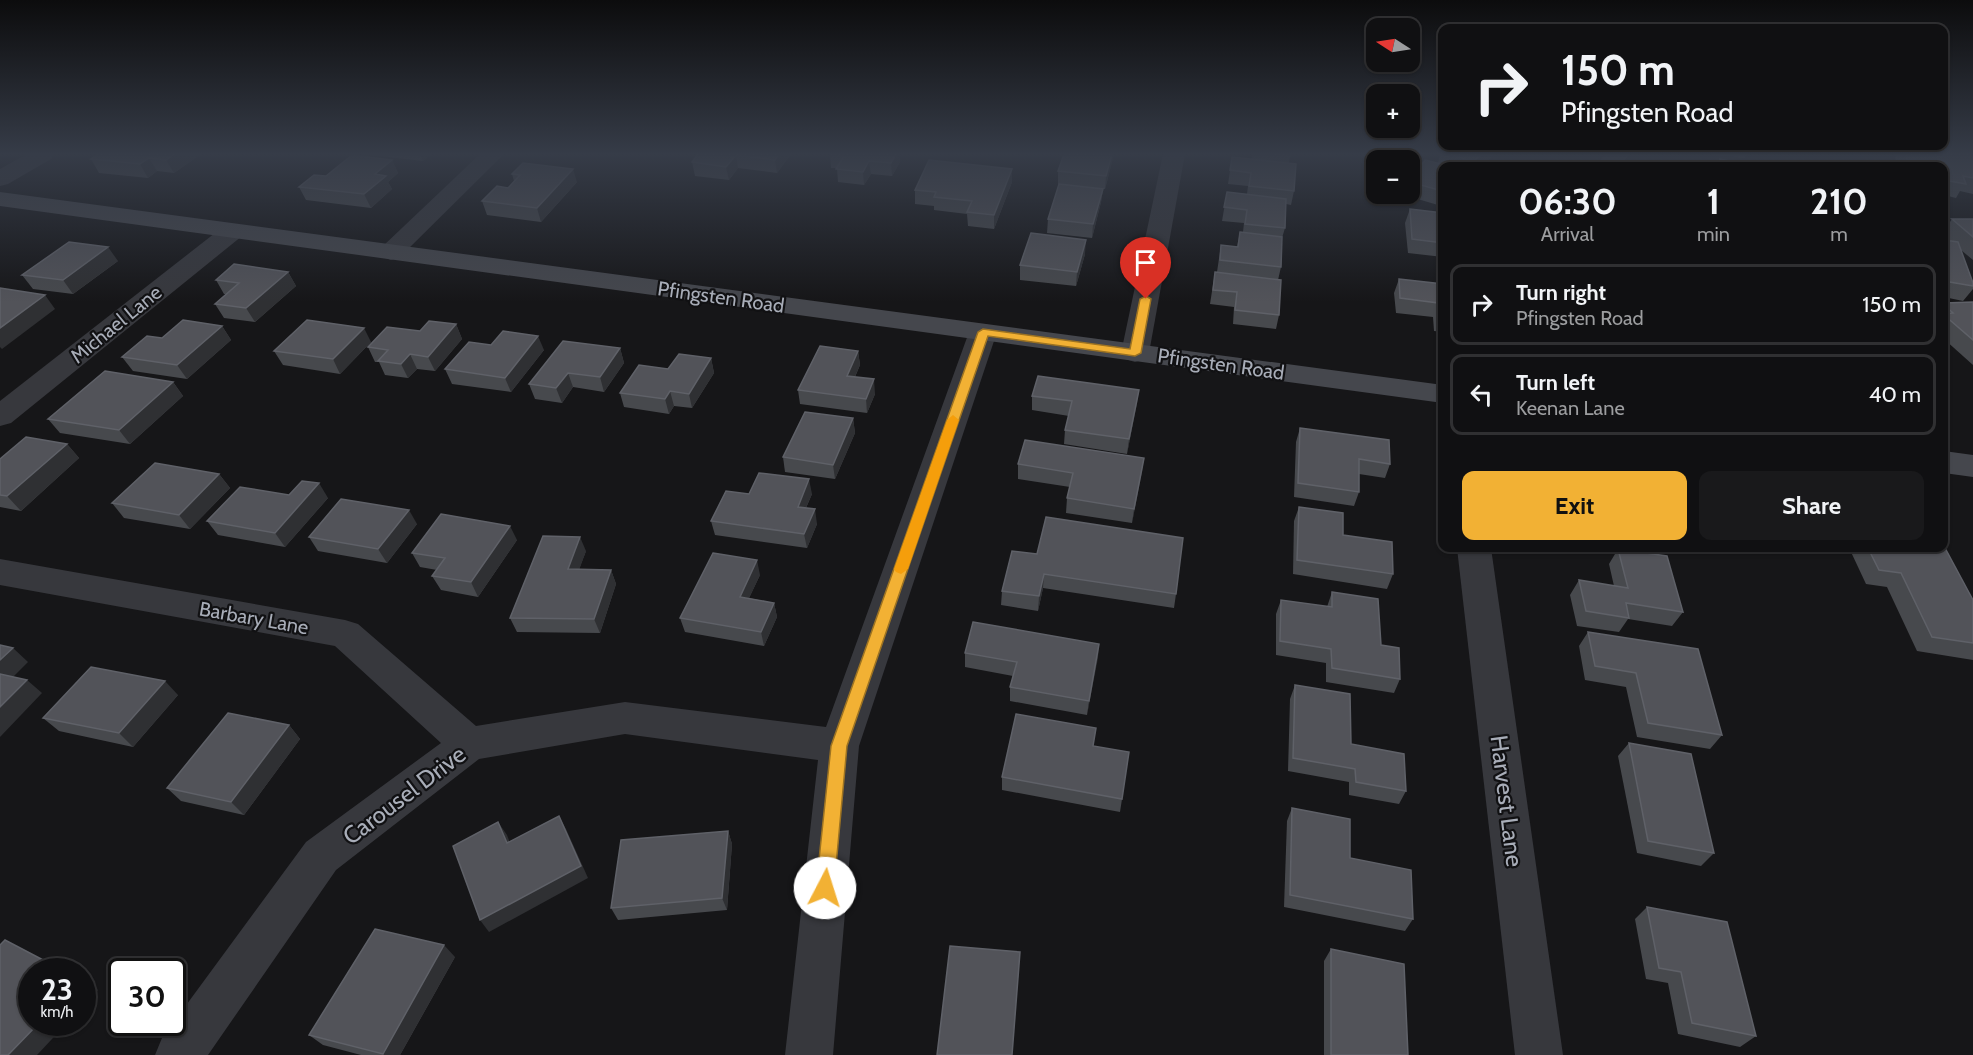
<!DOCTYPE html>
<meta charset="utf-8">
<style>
body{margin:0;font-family:Cabin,sans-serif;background:#19191b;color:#f1f3f6;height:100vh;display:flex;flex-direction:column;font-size:22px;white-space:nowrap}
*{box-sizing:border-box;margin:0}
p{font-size:20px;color:#9c9d9f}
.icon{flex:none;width:33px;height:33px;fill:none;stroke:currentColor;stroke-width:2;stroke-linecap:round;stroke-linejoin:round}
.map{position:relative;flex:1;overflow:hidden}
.panel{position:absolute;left:1438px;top:162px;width:510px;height:390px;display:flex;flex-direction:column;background:#101012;border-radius:12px;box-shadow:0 2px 4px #0004,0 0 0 2px #303032}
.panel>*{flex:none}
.guide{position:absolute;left:1438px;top:24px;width:510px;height:126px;border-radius:12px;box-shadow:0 2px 4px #0004,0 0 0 2px #303032;background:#101012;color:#f1f3f6;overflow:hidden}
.needle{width:39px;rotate:282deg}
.controls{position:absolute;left:1366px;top:18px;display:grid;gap:12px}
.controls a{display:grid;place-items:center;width:54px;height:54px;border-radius:12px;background:#101012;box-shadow:0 2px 4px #0004,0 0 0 2px #303032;font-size:30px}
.speed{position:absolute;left:18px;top:958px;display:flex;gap:12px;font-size:30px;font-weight:700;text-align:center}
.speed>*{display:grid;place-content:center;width:78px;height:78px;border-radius:50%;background:#101012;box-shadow:0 2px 4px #0004,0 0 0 2px #303032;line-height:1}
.speed small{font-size:15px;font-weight:400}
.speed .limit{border:3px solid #111;border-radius:9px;background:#fff;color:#111}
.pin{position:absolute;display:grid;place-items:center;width:51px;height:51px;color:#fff;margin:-62px -26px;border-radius:50% 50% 50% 0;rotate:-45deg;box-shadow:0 0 6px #0007}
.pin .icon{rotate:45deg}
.me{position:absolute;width:66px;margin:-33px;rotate:5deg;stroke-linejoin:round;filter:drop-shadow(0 0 4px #0008)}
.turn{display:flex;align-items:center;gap:21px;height:126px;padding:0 24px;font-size:27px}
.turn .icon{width:78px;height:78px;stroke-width:2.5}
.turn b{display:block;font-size:42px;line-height:51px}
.eta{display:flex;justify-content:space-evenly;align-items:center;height:102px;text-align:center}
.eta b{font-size:36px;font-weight:700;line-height:42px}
.action{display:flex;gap:12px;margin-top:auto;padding:12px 24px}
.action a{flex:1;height:69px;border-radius:12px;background:#f2b134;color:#111;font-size:24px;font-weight:700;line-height:69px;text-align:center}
.action a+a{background:#19191b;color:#f1f3f6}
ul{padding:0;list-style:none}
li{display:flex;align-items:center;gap:18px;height:81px;margin:0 12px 9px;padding:0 12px;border:3px solid #303032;border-radius:12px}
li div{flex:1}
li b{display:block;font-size:22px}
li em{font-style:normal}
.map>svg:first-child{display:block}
</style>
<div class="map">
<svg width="1973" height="1055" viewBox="0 0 1973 1055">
<rect width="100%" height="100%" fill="#161618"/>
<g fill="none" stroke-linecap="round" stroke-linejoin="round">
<!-- minor -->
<g fill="#37383d" fill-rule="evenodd">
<polygon points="27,154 54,154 51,159 8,184 0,186 0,169"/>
<polygon points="480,154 504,154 400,257 391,260 382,257 378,252 382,247"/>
<polygon points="1163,154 1185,154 1149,353 1145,359 1135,362 1125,359 1121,353"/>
<polygon points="1606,154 1630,154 1619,166 1595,166"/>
<polygon points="233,224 242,226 245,231 242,236 11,423 0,426 0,401 224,226"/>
<polygon points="983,324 993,326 997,332 859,746 833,1055 785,1055 818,760 625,734 479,759 336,870 208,1055 155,1055 162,1038 306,842 441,743 335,646 0,585 0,559 345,620 358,624 476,726 625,702 826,727 969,332 973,326"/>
<polygon points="1457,548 1491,548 1563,1055 1515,1055"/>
</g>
<!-- secondary -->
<g fill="#45474d" fill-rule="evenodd">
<polygon points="0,192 1443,385 1443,403 0,206"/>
<polygon points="1944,451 1973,455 1973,477 1944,473"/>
</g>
</g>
<!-- wall -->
<g fill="#47494d">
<polygon points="98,154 201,154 174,173 157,171 148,178 99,173 91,159"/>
<polygon points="362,154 431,154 423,161"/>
<polygon points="698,154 791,154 777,173 738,168 729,180 695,176 692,162"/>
<polygon points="830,154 899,154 900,162 892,176 871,174 864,185 838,182 837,168 831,168"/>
<polygon points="1114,154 1105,189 1103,189 1101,202 1092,238 1047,233 1048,219 1059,184 1058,184 1058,171"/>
<polygon points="1252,154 1290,154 1289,163 1294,191 1291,205 1286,204 1285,228 1282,238 1281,267 1278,280 1279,315 1276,329 1233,324 1234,307 1210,304 1215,272 1217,272 1221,245 1237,247 1240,232 1243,232 1244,223 1222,221 1227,192 1247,194 1248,186 1228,184 1232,157 1252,159"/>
<polygon points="1440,154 1493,154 1492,157 1479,166 1443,166 1443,198 1438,205 1404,195 1404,194 1410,194 1410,179 1438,163"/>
<polygon points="1709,154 1747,154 1745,158"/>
<polygon points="1897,154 1964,154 1973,156 1973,194 1960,191 1956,198 1944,195 1944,166 1897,166 1895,156"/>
<polygon points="392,160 398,173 388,182 392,189 371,208 306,200 299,187 326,176"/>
<polygon points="512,174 577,182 541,222 487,215 482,201 508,188 514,181"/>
<polygon points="1012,182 994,229 968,226 967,214 934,210 934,206 915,204 915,190"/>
<polygon points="1410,209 1443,213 1443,257 1408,253 1405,223"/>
<polygon points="1952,219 1973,219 1973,260 1961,250 1973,283 1973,289 1963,301 1944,297 1944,240 1951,241 1944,235 1944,231"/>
<polygon points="1085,254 1076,286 1020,280 1020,265"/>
<polygon points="118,261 73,294 33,289 22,275"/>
<polygon points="288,272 296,286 255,322 224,318 215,304 226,294 224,294 216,280"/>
<polygon points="1399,279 1443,284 1443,332 1434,331 1433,317 1396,313 1394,293"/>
<polygon points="1973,302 1973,365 1944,339 1944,303"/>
<polygon points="456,324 462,339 435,371 417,369 408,378 385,375 379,362 375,362 368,347 420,331"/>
<polygon points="222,326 231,340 187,379 133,371 122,357 162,338"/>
<polygon points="371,342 340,374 283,365 274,351"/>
<polygon points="491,345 544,350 511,392 452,384 445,369"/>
<polygon points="620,348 624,363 604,392 573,387 562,403 535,399 529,384"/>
<polygon points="858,351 860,365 855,377 875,394 867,413 800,404 798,390"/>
<polygon points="711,358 714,373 692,408 674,406 669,414 624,407 620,393 668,369"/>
<polygon points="173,382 183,396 130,444 60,433 48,419"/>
<polygon points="1139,390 1127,454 1064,444 1065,430 1069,416 1032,410 1032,396"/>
<polygon points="853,418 855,433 835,479 785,472 783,457"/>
<polygon points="1300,428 1390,464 1385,478 1359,474 1359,492 1354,506 1294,497 1296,442"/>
<polygon points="67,444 79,458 21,511 0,507 0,459"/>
<polygon points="1144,458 1132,523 1066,513 1067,498 1070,487 1018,479 1018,464"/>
<polygon points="219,474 230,488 190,529 124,518 112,503"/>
<polygon points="749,494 812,494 806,508 817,524 807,548 715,535 711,521"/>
<polygon points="289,495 328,498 285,547 218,535 207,521"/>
<polygon points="1299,507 1343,535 1393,574 1387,589 1293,574 1294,521"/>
<polygon points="417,524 387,563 318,551 309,537"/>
<polygon points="517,540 478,597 441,590 432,576 437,570 420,567 412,553"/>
<polygon points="1855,548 1939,548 1973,600 1973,660 1917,651 1887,587 1866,584 1851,552"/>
<polygon points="1618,549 1683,612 1672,626 1628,619 1619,632 1577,626 1570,595 1579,580 1614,586 1609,564"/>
<polygon points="586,551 579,569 611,570 616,584 600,633 517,632 510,618"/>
<polygon points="1012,551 1176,594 1174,608 1043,588 1038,611 1001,605 1002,591"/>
<polygon points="760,575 749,598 774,603 777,617 764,646 685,632 680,618"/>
<polygon points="1332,592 1381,645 1400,679 1394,693 1326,682 1326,663 1276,655 1276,614 1281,600 1327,607"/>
<polygon points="1588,632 1722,735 1710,749 1637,737 1626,687 1585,680 1579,646"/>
<polygon points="1099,644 1087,715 1010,701 1010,687 1013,676 965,667 965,653"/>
<polygon points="1295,685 1351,744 1406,791 1399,804 1349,795 1349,782 1288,771 1290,699"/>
<polygon points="178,695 133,747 59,731 43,718"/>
<polygon points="289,725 300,739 244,815 181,801 167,788"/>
<polygon points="1629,743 1714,853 1701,866 1637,853 1618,756"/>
<polygon points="1094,746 1122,799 1120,812 1002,790 1002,777"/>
<polygon points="1292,808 1350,858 1413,919 1405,931 1284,907 1287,821"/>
<polygon points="728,831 732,844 727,910 618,920 611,908"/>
<polygon points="1647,907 1756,1036 1740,1047 1678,1034 1668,983 1646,979 1635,919"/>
<polygon points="1331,949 1408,1055 1324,1055 1324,961"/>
<polygon points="455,957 400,1055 361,1055 323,1045 309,1035"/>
</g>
<!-- shaded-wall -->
<g fill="#2f3033">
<polygon points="174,154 201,154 174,173 166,160"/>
<polygon points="420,154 431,154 423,161"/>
<polygon points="779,154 791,154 777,173 775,160"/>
<polygon points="896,154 899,154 900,162 892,176 891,163"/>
<polygon points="1112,154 1114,154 1105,189 1106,176"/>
<polygon points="1483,154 1493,154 1492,157 1479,166 1471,166 1472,162"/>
<polygon points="736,155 738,168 729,180 726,167"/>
<polygon points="149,158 157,171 148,178 140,164"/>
<polygon points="392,160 398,173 388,182 392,189 371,208 364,194 375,174"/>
<polygon points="869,161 871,174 864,185 863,172"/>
<polygon points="573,169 577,182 541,222 537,208"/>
<polygon points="1012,169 1012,182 994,229 994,215"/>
<polygon points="1103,189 1101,202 1092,238 1093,224"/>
<polygon points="1443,190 1443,198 1438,205 1442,191"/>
<polygon points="1086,240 1085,254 1076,286 1077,272"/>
<polygon points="108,247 118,261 73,294 63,280"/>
<polygon points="288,272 296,286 255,322 246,308"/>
<polygon points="45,295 55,309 2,349 0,347 0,328"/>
<polygon points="456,324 462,339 435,371 428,357"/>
<polygon points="222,326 231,340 187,379 177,365"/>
<polygon points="364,328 371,342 340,374 333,359"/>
<polygon points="538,336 544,350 511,392 505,378"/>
<polygon points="620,348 624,363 604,392 600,377"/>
<polygon points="858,351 860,365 849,390 847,376"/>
<polygon points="410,354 417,369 408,378 401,364"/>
<polygon points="711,358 714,373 692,408 689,394"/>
<polygon points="568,373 573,387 562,403 556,388"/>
<polygon points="874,379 875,394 867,413 866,399"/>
<polygon points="173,382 183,396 130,444 119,430"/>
<polygon points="1139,390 1137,404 1127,454 1129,439"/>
<polygon points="670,391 674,406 669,414 665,399"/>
<polygon points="853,418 855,433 835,479 833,465"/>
<polygon points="67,444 79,458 21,511 7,496"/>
<polygon points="1144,458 1142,472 1132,523 1134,509"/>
<polygon points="219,474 230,488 190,529 179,515"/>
<polygon points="809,479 812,494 800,521 798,507"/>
<polygon points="319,483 328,498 285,547 275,533"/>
<polygon points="815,509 817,524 807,548 804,534"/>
<polygon points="409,510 417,524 387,563 378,549"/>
<polygon points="510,526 517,540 478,597 471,582"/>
<polygon points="580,537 586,551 574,584 568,569"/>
<polygon points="757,560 760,575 743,611 740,597"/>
<polygon points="611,570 616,584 600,633 594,619"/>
<polygon points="1044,574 1043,588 1038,611 1039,596"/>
<polygon points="774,603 777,617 764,646 761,632"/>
<polygon points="1099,644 1098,658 1087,715 1089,701"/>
<polygon points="13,648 28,662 4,686 0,682 0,660"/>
<polygon points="27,680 42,693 0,737 0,707"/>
<polygon points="165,681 178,695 133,747 119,733"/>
<polygon points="289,725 300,739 244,815 231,802"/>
<polygon points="559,816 566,829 588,878 489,932 480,920"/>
<polygon points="498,822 507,835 515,856 507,843"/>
<polygon points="728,831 732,844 727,910 722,898"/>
<polygon points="444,945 455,957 400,1055 384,1055 383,1054"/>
<polygon points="82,981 98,990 82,1007"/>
<polygon points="39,1023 67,1023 37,1055 8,1055"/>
</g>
<!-- building -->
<g fill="#525359" stroke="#5f6168" stroke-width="1.5">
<polygon points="98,154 174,154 166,160 149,158 140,164 91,159"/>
<polygon points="698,154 779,154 775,160 736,155 726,167 692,162"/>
<polygon points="830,154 896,154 891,163 869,161 863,172 836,169 844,156"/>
<polygon points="1064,154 1112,154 1106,176 1058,171"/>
<polygon points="1272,154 1290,154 1290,156"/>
<polygon points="1451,154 1483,154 1472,162"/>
<polygon points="1906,154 1964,154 1973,156 1973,178 1963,176 1966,184 1944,180 1944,166 1917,166 1908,165"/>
<polygon points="352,155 392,160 375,174 386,176 364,194 299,187 314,175 326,176"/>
<polygon points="1232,157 1296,164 1294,191 1249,186 1251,173 1230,170"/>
<polygon points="1720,159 1751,166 1719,166"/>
<polygon points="929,160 1012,169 994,215 967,212 972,201 934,197 936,192 915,190"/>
<polygon points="1425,160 1449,166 1443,166 1443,190 1442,191 1410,182 1410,179"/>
<polygon points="523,163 573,169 537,208 482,201 497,186 508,188 520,175 512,174"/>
<polygon points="1059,184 1103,189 1093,224 1048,219"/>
<polygon points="1227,192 1286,199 1285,228 1245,224 1247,210 1224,207"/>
<polygon points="1410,209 1443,213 1443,243 1412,239"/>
<polygon points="1952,219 1973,219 1973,237"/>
<polygon points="1240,232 1282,237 1281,267 1220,260 1221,245 1238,247"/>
<polygon points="1031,233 1086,240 1077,272 1020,265"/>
<polygon points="1944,240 1958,242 1973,283 1973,286 1944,281"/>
<polygon points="69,242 108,247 63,280 22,275"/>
<polygon points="234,264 288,272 246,308 215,304 239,283 216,280"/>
<polygon points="1215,272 1281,280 1279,315 1235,310 1237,292 1213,290"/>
<polygon points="1399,279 1443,284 1443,317 1440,316 1438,303 1400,298"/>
<polygon points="0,288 45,295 0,328"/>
<polygon points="1973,302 1973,340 1944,315 1944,314 1953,313 1944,305 1944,303"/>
<polygon points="183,320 222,326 177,365 122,357 147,336 162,338"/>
<polygon points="307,320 364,328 333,359 274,351"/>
<polygon points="429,321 456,324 428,357 410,354 401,364 378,361 388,350 368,347 387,327 420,331"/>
<polygon points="503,331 538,336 505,378 445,369 469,342 491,345"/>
<polygon points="563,341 620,348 600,377 568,373 556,388 529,384"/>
<polygon points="820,346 858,351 847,376 874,379 866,399 798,390"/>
<polygon points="679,354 711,358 689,394 670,391 665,399 620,393 639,365 668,369"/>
<polygon points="105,371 173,382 119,430 48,419"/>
<polygon points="1038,376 1139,390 1129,439 1065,430 1072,401 1032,396"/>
<polygon points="805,412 853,418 833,465 783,457"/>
<polygon points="1300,428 1389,440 1390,464 1359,459 1359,492 1298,483"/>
<polygon points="26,437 67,444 7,496 0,495 0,459"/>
<polygon points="1025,440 1144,458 1134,509 1067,498 1073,473 1018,464"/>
<polygon points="155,463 219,474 179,515 112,503"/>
<polygon points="759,473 809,479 798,507 815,509 804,534 711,521 726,491 749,494"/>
<polygon points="302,481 319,483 275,533 207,521 240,487 289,495"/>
<polygon points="341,499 409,510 378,549 309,537"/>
<polygon points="1299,507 1343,513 1343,535 1392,542 1393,574 1297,560"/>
<polygon points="441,514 510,526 471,582 432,576 445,558 412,553"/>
<polygon points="1046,517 1183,538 1176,594 1044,574 1039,596 1002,591 1012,551 1037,554"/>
<polygon points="543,536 580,537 568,569 611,570 594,619 510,618"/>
<polygon points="1868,548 1945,548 1973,600 1973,643 1932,637 1901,573 1879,570"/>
<polygon points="1618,549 1667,556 1683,612 1626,603 1629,618 1586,611 1579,580 1628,588"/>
<polygon points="713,553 757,560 740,597 774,603 761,632 680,618"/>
<polygon points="1332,592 1378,599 1381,645 1399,648 1400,679 1332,668 1331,649 1280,641 1281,600 1332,607"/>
<polygon points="973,622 1099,644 1089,701 1010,687 1017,662 965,653"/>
<polygon points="1588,632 1698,649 1722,735 1648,723 1636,673 1595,666"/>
<polygon points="0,645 13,648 0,660"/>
<polygon points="91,667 165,681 119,733 43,718"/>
<polygon points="0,674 27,680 0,707"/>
<polygon points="1295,685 1350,694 1351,744 1404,754 1406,791 1356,782 1355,769 1293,758"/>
<polygon points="228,713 289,725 231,802 167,788"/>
<polygon points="1016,714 1096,728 1093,746 1129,752 1122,799 1002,777"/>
<polygon points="1629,743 1691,754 1714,853 1648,841"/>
<polygon points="1292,808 1350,819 1350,858 1411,870 1413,919 1290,895"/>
<polygon points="559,816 581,866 480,920 453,846 498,822 507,843"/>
<polygon points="728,831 722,898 611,908 621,840"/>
<polygon points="1647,907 1727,922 1756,1036 1692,1023 1681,972 1659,968"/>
<polygon points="375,929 444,945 383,1054 309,1035"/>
<polygon points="5,940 66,972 32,972 32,1023 39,1023 8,1055 0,1055 0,945"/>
<polygon points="950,946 1020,952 1012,1055 937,1055"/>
<polygon points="1331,949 1404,964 1408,1055 1331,1055"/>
</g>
<!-- sky -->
<linearGradient id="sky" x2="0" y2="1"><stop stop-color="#0c0c0d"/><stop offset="0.51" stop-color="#363c48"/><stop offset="1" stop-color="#363c48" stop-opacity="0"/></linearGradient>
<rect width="1973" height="302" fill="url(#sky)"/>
<!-- route -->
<polygon fill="#f2b134" stroke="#9d7322" stroke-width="1.5" points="1146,296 1151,299 1141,353 1135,356 988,336 847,746 834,888 831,894 825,897 819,894 816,888 831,746 978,332 983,329 1130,349 1140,299"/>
<!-- slow -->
<polygon fill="#f59e0b" points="953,415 959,420 908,569 901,574 896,572 894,569 947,420"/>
<g text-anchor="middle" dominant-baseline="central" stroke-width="4.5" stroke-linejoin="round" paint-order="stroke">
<!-- street labels -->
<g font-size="20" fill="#a8adb8" stroke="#111113">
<text transform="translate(721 297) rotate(8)">Pfingsten Road</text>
<text transform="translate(116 324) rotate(-39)">Michael Lane</text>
<text transform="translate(1221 364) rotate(8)">Pfingsten Road</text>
<text transform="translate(254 618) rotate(10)">Barbary Lane</text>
</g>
<!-- near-street labels -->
<g font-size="24" fill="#a8adb8" stroke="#111113">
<text transform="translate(404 795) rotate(-37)">Carousel Drive</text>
<text transform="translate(1507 801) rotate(83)">Harvest Lane</text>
</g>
</g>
</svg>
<div class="controls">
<a><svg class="needle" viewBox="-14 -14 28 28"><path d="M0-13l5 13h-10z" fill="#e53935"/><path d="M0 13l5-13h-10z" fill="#9c9d9f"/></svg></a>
<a>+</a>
<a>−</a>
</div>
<div class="speed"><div>23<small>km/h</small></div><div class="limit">30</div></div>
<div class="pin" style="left:1146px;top:299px;background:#d93025"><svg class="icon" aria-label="arrive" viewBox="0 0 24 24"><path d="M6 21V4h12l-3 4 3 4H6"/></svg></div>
<svg class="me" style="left:825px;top:888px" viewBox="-20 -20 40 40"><circle r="19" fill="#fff"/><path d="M0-13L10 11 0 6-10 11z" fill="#f2b134"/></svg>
<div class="guide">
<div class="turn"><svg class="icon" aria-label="right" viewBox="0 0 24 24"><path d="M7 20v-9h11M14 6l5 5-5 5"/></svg><div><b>150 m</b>Pfingsten Road</div></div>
</div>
<section class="panel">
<div class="eta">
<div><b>06:30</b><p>Arrival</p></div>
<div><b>1</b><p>min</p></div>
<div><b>210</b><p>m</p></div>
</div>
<ul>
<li><svg class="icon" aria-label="right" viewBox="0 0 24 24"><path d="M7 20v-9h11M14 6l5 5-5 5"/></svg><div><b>Turn right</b><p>Pfingsten Road</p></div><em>150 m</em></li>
<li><svg class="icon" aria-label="left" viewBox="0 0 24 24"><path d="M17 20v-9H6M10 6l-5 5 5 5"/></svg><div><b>Turn left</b><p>Keenan Lane</p></div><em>40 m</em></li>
</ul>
<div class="action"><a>Exit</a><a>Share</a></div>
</section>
</div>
